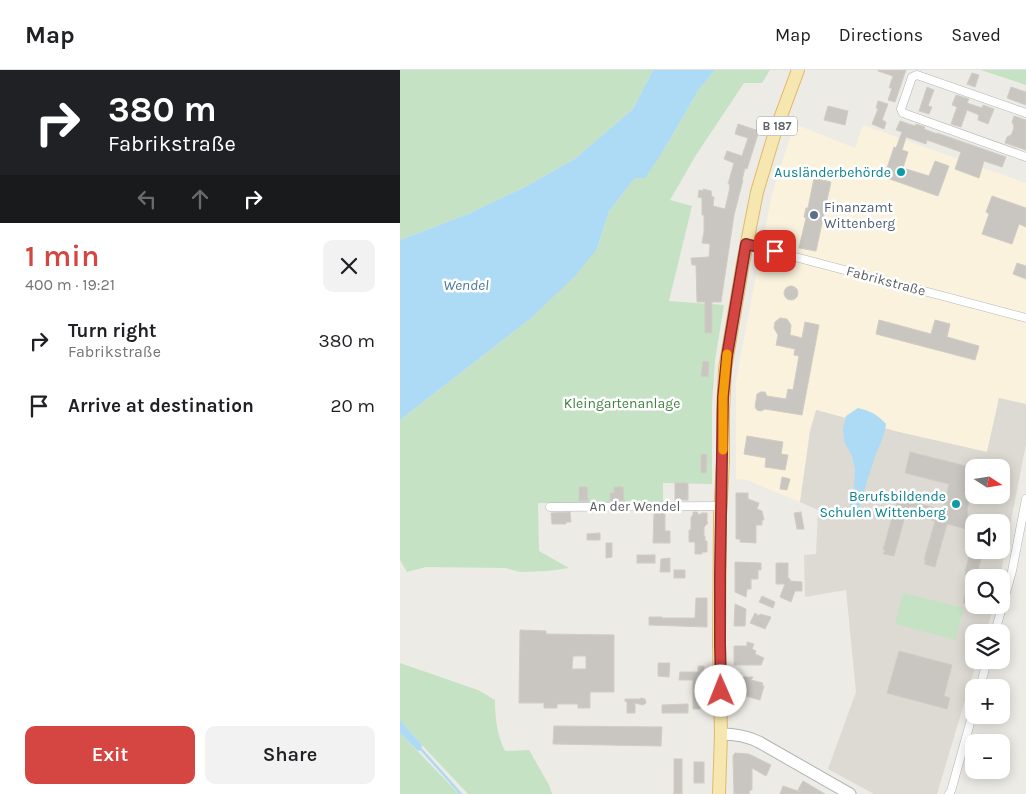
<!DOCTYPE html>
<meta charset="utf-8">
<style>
body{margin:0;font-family:Karla,sans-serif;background:#f2f2f2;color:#202124;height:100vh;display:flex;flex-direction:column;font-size:19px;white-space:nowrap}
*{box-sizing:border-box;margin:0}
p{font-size:16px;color:#757577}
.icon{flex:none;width:28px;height:28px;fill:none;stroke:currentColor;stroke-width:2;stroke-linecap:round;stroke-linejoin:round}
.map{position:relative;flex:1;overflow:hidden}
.drawer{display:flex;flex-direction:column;background:#fff;width:400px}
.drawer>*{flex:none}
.guide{background:#202124;color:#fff;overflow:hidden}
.needle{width:32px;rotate:102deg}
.fabs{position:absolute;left:565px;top:389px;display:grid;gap:10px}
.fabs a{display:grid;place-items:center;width:45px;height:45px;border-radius:10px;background:#fff;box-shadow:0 2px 12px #0003;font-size:25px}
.pin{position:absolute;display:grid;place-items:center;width:42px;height:42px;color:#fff;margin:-21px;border-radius:10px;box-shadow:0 2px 8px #0006}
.me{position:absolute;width:55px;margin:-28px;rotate:359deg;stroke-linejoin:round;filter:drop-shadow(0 0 4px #0008)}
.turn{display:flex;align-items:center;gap:18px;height:105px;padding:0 25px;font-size:22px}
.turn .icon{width:65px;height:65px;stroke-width:2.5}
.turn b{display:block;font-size:35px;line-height:42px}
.lanes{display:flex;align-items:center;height:48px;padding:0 25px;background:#0003;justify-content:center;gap:25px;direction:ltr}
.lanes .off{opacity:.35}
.round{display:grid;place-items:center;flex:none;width:52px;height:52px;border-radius:10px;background:#f2f2f2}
.headline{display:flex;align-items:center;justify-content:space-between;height:85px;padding:0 25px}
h1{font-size:30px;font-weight:600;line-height:38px;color:#d54643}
.primary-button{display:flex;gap:10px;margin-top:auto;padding:10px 25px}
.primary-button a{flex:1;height:58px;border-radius:10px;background:#d54643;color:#fff;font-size:20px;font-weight:600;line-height:58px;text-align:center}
.primary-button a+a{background:#f2f2f2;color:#202124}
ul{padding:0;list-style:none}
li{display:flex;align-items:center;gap:15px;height:65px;padding:0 25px}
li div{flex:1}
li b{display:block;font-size:19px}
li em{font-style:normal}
header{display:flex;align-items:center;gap:30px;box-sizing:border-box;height:70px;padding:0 25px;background:#fff;border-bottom:1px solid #e0e0e0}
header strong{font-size:24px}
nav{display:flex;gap:28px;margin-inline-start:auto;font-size:18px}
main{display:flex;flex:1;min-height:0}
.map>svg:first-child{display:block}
</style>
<header>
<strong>Map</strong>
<nav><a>Map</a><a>Directions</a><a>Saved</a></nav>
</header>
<main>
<section class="drawer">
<div class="guide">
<div class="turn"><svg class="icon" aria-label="right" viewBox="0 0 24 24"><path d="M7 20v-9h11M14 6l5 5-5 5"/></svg><div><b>380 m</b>Fabrikstraße</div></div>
<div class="lanes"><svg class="icon off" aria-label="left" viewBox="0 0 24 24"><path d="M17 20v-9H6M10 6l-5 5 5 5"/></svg><svg class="icon off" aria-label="ahead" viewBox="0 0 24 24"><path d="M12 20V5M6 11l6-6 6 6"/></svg><svg class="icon" aria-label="right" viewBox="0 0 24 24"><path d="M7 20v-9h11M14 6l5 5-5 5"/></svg></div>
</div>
<div class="headline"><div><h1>1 min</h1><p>400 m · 19:21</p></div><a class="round"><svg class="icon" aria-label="close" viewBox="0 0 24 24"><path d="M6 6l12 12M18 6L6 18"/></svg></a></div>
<ul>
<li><svg class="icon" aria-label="right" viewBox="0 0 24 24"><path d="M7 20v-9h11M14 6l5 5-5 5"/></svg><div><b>Turn right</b><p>Fabrikstraße</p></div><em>380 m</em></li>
<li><svg class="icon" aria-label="arrive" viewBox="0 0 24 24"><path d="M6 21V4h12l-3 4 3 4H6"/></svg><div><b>Arrive at destination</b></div><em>20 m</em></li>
</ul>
<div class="primary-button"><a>Exit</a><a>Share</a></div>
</section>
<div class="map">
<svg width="626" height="724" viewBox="0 0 626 724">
<rect width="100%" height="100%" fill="#edebe5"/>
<!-- commercial -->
<polygon fill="#faf2dd" points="389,52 455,78 463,55 626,113 626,334 599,328 587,382 499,362 417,340 410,361 400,432 347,410 336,409 336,311 339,294 372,124 394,55"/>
<!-- education -->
<path fill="#dddad3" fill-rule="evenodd" d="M599,328L626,334V374L600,507L574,508V535H594L586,562H574V590H577L537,724H474L428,699L456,622L446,520L405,527L404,485L416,484L418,440L400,432L410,361L416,340L499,362L587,382ZM574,398H601V425H574ZM574,452H601V480H574Z"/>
<!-- green -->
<g fill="#c6e2c4">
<polygon points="0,0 253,0 233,39 176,88 125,117 68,144 0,170"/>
<polygon points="315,0 370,0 362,13 344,13 296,85 270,130 292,136 269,231 324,235 315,290 312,335 312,414 263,413 263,433 138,433 139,481 169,498 148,501 120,502 105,498 26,497 7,502 0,490 0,350 130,249 197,179 209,141 235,108 262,83 298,21"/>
<polygon points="581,0 626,0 626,15"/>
<polygon points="503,523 564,538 556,570 495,554"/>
<path d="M0,593L78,620L95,630C95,648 97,665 105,681L129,680L149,715L152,724H68L22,675L0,650Z"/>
<polygon points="0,663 59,724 0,724"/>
</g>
<!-- water -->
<g fill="#addaf5">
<polygon points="253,0 315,0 298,21 262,83 245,108 235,108 209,141 197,179 175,206 130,249 0,350 0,170 68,144 125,117 176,88 233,39"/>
<path d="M458,338C471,341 478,345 486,354C485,365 480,374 476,384C469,405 462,426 457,448L451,447L450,434L454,416L455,399L452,386L444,371L443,358L446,346Z"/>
<polygon points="0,650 22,675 21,680 18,681 0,663"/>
</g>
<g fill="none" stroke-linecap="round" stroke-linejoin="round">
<!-- stream -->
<polyline stroke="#addaf5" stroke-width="2.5" points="20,678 61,724"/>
</g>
<!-- building -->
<g fill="#c9c6c1" stroke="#d1ccc4" fill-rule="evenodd">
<polygon points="478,0 506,0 495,32 488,30 492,18 489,18 493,6 478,1"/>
<polygon points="572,3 579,5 575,17 567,14"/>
<polygon points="527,17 534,20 528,36 532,37 529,44 519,41"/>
<polygon points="611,17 626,22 626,35 607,28"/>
<polygon points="556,25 569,29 567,33 582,38 583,35 594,39 588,54 578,50 579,45 567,40 561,57 551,54 557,37 552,35"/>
<polygon points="478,31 488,34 482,50 486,52 484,59 472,54 478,39 476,38"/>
<polygon points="428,36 448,41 445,55 424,50"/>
<polygon points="614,46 626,50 626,80 605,73 607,67 611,65 613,61 614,56 612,52"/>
<polygon points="500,51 515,56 516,54 525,57 524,59 537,64 537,63 606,87 602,97 584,91 579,108 555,99 561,82 527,70 526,74 506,67 502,80 508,82 503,98 529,106 535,91 549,96 538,126 484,107 494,77 496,78 502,62 496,60"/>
<polygon points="338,54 359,61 347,99 345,98 342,110 343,110 334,145 321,232 312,232 312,263 305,263 305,232 297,232 296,195 292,195 291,188 309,187 310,174 302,173 304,162 304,145 302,145 302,128 298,127 299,120 303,121 303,119 311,121 312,127 314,127 313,136 325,139 329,122 330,114 328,114 334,93 324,89 327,81 342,86 348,68 335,64"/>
<polygon points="414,108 431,112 416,181 399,178 406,148 404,147 406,138 408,138"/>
<polygon points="592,126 626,138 626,157 619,154 612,174 582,164 589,144 586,142"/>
<polygon points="617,193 626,196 626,209 613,204"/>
<circle cx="391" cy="223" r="7"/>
<polygon points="380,248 387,249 391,255 390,265 402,268 405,252 419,255 402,345 365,339 361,341 357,340 355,337 357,324 361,322 365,322 367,326 386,329 388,319 393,320 399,286 394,285 395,279 376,275 378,265 374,258 375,252"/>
<polygon points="479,250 531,264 535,250 550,254 547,267 579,276 575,290 476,264"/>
<polygon points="303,291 309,292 308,307 301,306"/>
<polygon points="347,366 383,372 381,384 388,385 385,400 365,397 366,388 344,384"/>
<polygon points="510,382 574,398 574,421 572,420 567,440 568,443 567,446 574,448 574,461 547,454 535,497 524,494 526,491 524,490 535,451 506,443 494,486 483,484 485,480 483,480 494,440 495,440 498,428 543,440 549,414 505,403"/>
<polygon points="301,384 307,385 306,403 301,403"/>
<polygon points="382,407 390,409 387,420 380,419"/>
<rect x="275" y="413" width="13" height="17"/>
<polygon points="179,417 187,417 188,431 179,431"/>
<polygon points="214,417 223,417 224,431 210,431 210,423 214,423"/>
<polygon points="336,423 348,423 348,429 359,433 357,439 362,441 364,450 362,450 362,455 356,455 356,473 340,472 340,469 336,469"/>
<polygon points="170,442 171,452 166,452 166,454 152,454 151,443"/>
<polygon points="293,442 297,442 299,445 302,443 307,443 307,452 308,453 304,457 304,466 305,466 305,471 307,471 307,482 302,482 302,484 295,484 295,472 289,472 289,460 291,460 291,447 293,445"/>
<polygon points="401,442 404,459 397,459 394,443"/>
<polygon points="254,443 265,443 265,461 270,461 270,473 253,473"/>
<polygon points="200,463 200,470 187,470 187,464"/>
<polygon points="206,473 212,473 212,487 206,488"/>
<polygon points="571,480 583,480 576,508 568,508 569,506 565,505 566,501 565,501"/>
<rect x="237" y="485" width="18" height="8"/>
<polygon points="270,488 270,502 260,502 261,489"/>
<polygon points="335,492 361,493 361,500 358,500 358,509 351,509 351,519 347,519 346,527 335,522"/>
<polygon points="376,493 388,493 388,508 390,509 390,511 402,512 402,521 395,521 391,532 380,527 385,514 376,514"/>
<rect x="274" y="500" width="11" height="8"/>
<polygon points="567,516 573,518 569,535 563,533"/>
<polygon points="362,526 375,532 373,538 359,532"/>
<polygon points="296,528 307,528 307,557 249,555 249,547 262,547 262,548 295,548"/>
<polygon points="335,534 346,539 345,556 334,556"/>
<polygon points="355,543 359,546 360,544 371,547 365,559 350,553"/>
<path d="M120,560L146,561V564L214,565V622H190V638H178V634H157V638H144V633H119ZM173,586H186V599H172Z"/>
<polygon points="347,572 354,574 352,579 356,581 355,584 364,588 361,595 334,595 334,576 347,576"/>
<polygon points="499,581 552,595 544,626 550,628 547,639 487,623"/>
<polygon points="258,593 270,593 269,607 258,606"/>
<polygon points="298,596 304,596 304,603 306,603 305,632 308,635 300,638 300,639 293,639 293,610 279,610 280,602 298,602"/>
<polygon points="333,607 353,607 351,610 363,613 362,615 364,616 360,630 342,625 344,618 333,618"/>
<polygon points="241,628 245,629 246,633 243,635 235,633 235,643 227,643 227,632 225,631 225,629 240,629"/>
<polygon points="288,634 288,643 262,643 262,635"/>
<polygon points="154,656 262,657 261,676 153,674"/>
<polygon points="335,683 349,684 371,695 366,706 352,698 352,720 350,720 349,724 334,724 333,686"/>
<rect x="274" y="689" width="8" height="35"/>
<rect x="294" y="692" width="10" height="21"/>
<polygon points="403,711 425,724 380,724 383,716 401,722 398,720"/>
</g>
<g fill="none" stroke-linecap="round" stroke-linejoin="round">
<defs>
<g id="street">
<polyline points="626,43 517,5 512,7 501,39 503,43 626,87"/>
<polyline points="346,174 626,248"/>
<polyline points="150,437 321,436"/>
<polyline points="595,562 612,501 626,429"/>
<polyline points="580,618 587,590"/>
<polyline points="549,724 551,721 574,639"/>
</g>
<path id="secondary" d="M321,664C335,664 347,666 359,672L450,724"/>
<polyline id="primary" points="319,724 321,664 319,574 320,446 323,391 323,342 325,299 343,193 357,122 375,62 398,0"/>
</defs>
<!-- street casing -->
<use href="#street" stroke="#b2b5b8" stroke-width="9"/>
<!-- secondary casing -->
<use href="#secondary" stroke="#b1b4b8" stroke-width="13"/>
<!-- primary casing -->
<use href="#primary" stroke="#e1b96a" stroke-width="14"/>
<!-- street -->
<use href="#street" stroke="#fff" stroke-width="8"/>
<!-- secondary -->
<use href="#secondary" stroke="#fff" stroke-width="11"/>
<!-- primary -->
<use href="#primary" stroke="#f6e7b1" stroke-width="12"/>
</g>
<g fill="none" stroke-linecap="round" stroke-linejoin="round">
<defs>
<polyline id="route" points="321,621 320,574 320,504 323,327 327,286 346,174 375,181"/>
</defs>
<!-- route casing -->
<use href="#route" stroke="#8a2e2c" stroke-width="12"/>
<!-- route -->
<use href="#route" stroke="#d54643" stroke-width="9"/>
<!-- slow -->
<polyline stroke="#f59e0b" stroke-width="9" points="323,380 323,327 327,284"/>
</g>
<!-- markers -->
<g fill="#0f9aa8" stroke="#fff" stroke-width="2">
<circle cx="501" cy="102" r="5"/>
<circle cx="556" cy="434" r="5"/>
</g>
<circle fill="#5c6f8a" stroke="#fff" stroke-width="2" cx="414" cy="145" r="5"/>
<g text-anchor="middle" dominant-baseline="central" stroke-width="5" stroke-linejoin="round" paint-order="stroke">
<!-- shield labels -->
<rect fill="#fff" stroke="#8e9092" stroke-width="1" x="357" y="46.5" width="40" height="19" rx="4"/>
<g font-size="12" font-weight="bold" fill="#5d6063">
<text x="377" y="56">B 187</text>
</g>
<!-- culture labels -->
<g font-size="14" fill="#0d838f" stroke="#fff" text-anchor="end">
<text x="491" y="102">Ausländerbehörde</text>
<text x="546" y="426">Berufsbildende<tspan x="546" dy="16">Schulen Wittenberg</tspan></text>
</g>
<!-- service labels -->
<g font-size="14" fill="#4e5e75" stroke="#fff" text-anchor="start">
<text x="424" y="137">Finanzamt<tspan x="424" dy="16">Wittenberg</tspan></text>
</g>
<!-- street labels -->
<g font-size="14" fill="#5d6063" stroke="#fff">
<text transform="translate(486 211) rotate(15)">Fabrikstraße</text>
<text x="235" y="436">An der Wendel</text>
</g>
<!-- park labels -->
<g font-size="14" fill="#40803f" stroke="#fff">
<text x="222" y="333">Kleingartenanlage</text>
</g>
<!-- water labels -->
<g font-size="15" font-style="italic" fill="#48769d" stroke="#fff">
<text x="66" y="215">Wendel</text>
</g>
</g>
</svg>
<div class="fabs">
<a><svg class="needle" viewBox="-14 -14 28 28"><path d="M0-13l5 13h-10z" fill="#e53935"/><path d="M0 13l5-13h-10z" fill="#757577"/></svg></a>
<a><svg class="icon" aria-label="sound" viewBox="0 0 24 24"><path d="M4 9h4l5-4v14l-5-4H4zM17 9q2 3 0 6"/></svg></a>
<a><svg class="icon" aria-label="search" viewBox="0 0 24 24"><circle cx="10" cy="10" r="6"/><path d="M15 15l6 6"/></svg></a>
<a><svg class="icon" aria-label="layers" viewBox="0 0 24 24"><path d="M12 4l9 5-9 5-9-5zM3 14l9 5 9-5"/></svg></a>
<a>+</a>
<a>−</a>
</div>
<div class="pin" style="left:375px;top:181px;background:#d93025"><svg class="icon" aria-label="arrive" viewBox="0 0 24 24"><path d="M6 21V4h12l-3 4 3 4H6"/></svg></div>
<svg class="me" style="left:321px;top:621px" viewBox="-20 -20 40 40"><circle r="19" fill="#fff"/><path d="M0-13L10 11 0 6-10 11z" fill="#d54643"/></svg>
</div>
</main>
